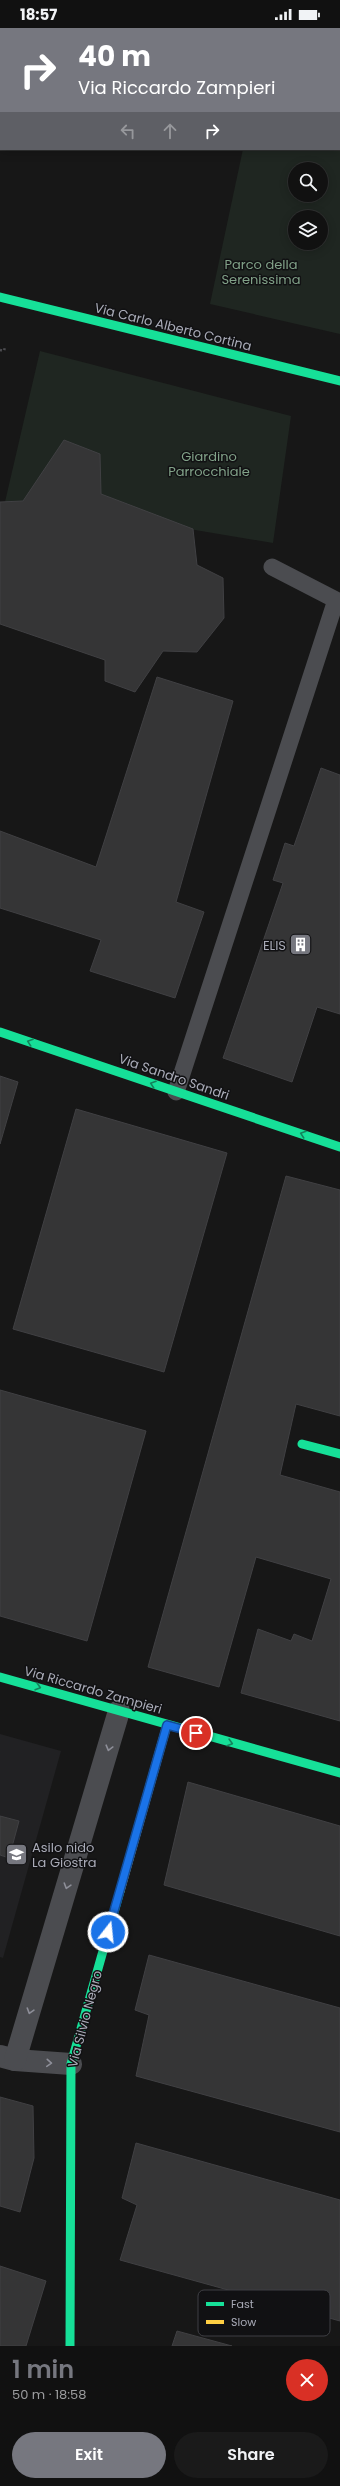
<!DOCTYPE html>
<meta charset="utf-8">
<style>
body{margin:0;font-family:Poppins,sans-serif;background:#1a1a1a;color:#f1f3f6;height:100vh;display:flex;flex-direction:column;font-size:15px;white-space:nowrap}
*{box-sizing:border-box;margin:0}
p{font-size:13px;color:#9c9d9f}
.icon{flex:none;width:22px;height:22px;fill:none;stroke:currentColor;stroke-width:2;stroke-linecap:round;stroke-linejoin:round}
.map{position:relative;height:2318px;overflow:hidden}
.side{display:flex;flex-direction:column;background:#111;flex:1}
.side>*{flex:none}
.banner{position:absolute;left:0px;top:0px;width:340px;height:122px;box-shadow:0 2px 10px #0003,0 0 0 1px #303131;background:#76777f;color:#fff;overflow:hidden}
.controls{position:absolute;left:288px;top:134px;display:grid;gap:8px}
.controls a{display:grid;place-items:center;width:40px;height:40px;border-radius:50%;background:#111;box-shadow:0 2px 10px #0003,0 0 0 1px #303131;font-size:20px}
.pin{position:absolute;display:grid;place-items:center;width:34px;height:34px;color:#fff;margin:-17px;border:2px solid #fff;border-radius:50%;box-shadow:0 1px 4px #0007}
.me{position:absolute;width:44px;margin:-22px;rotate:16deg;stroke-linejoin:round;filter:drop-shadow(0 0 3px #0008)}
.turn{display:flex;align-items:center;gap:14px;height:84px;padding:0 12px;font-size:18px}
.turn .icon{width:52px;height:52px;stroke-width:2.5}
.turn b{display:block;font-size:28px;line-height:34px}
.lanes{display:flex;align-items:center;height:38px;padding:0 12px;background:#0003;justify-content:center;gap:20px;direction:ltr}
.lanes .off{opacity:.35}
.round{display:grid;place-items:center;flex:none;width:42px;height:42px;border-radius:21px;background:#1a1a1a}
.summary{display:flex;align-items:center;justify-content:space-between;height:68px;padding:0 12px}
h1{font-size:24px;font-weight:600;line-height:30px;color:#76777f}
.button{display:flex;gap:8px;margin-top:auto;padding:8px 12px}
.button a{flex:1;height:46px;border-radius:24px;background:#76777f;color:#fff;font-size:16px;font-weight:600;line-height:46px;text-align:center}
.button a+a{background:#1a1a1a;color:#f1f3f6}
.status{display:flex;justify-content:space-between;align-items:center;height:28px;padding:0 20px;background:#111;direction:ltr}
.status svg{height:11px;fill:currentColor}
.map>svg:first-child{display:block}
</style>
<div class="status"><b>18:57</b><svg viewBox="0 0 49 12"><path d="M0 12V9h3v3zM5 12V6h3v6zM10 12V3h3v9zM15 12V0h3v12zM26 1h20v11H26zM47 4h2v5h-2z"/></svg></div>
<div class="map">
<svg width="340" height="2318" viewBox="0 0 340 2318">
<rect width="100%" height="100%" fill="#171717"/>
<!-- built -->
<polygon fill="#212123" points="0,1706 61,1723 3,1930 0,1929"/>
<!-- green -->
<g fill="#1f2621" fill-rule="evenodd">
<path d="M268,0H340V306L210,276L243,121H339V1ZM295,141H321V167H295ZM295,189H321V215H295Z"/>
<polygon points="40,323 291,388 273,515 23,473 5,474"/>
</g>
<!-- building -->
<g fill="#353536" stroke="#404043">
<polygon points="0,0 144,0 1,1 1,77"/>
<polygon points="64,412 100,426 101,466 193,501 197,537 223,550 224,590 197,624 163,623 135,664 105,653 105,632 0,596 0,474 23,473"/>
<polygon points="157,649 233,673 176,874 204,884 175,970 90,943 101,912 0,880 0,803 96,839"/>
<polygon points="321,740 340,747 340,986 317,979 292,1054 223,1030 283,855 273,852 285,815 294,818"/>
<polygon points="0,1048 18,1054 0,1116"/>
<polygon points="76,1081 227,1125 164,1344 13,1301"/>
<polygon points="286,1148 340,1162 340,1388 296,1376 280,1447 340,1464 340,1693 241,1665 258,1601 291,1613 294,1606 312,1613 331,1551 256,1529 219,1659 148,1639"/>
<polygon points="0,1362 146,1403 87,1613 0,1588"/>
<polygon points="188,1754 340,1798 340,1908 164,1857"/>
<polygon points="0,1788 19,1793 9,1830 0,1827"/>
<polygon points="149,1927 340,1980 340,2104 136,2048 149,1987 135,1982"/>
<polygon points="0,2069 33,2078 34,2130 20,2184 0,2178"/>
<polygon points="136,2115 340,2172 340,2293 120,2232 137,2177 122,2170"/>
<polygon points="0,2238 46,2253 26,2318 0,2318"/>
<polygon points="177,2303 232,2318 172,2318"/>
</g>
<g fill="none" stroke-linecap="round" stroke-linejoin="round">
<!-- path -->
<polyline stroke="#4d4d51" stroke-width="2.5" stroke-dasharray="2 3" stroke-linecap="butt" points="0,322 4,323 5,319"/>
<!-- lane -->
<polyline stroke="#4b4c50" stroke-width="17" points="176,1064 336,572 272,539"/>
<!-- street -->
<g stroke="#4b4c50" stroke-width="22">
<polyline points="0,2028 15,2032 71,2036"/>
<polyline points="15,2032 119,1683"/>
</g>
<!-- fast -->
<g stroke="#16e098" stroke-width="9">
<polyline points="0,269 340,353"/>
<polyline points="0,1004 340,1119"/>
<polyline points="302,1416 340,1426"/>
<polyline points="0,1649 340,1745"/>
<polyline points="70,2318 71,2036 120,1863"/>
</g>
<!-- slow -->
<polyline stroke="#ffcf43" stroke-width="9" points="120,1863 167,1697"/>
</g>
<!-- one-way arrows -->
<defs><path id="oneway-chevron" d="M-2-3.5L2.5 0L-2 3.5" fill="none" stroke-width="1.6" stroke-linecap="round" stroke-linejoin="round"/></defs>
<g stroke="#14835c">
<use href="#oneway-chevron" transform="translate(30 1014) rotate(-161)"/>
<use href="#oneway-chevron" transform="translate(153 1056) rotate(-161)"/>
<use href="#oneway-chevron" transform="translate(303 1106) rotate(-161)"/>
<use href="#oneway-chevron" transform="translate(38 1659) rotate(16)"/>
<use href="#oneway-chevron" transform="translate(230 1715) rotate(16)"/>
</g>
<g stroke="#8d8e98">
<use href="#oneway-chevron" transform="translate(109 1720) rotate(105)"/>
<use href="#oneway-chevron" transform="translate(67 1858) rotate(107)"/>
<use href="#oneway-chevron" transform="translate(30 1983) rotate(107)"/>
<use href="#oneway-chevron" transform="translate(49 2035) rotate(4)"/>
</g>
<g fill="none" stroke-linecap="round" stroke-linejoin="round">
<defs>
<polyline id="route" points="108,1904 167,1697 196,1705"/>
</defs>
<!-- route casing -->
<use href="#route" stroke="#114b97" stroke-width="10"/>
<!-- route -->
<use href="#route" stroke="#1a73e8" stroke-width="7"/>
</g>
<!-- icons -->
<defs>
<symbol id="building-square" viewBox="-11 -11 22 22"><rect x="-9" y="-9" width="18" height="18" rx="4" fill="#76777f" stroke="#111113"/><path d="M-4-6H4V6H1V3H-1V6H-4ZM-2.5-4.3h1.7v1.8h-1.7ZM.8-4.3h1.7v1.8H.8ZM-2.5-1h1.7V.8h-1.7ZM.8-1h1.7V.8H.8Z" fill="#fff"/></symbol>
<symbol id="school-square" viewBox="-11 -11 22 22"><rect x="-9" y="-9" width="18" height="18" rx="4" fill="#76777f" stroke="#111113"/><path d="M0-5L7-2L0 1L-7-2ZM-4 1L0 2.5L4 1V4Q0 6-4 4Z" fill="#fff"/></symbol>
</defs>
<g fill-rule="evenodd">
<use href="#building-square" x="288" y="904" width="25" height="25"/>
<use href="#school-square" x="4" y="1814" width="25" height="25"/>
</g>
<g text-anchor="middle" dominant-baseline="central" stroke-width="3" stroke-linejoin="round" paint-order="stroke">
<!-- park labels -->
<g font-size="13" fill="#81a188" stroke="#111113">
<text x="261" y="236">Parco della<tspan x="261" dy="15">Serenissima</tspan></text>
<text x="209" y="428">Giardino<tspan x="209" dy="15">Parrocchiale</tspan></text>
</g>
<!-- street labels -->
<g font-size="13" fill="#a9abb7" stroke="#111113">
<text transform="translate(173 299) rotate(14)">Via Carlo Alberto Cortina</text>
<text transform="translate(174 1049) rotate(19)">Via Sandro Sandri</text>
<text transform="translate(93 1662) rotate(16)">Via Riccardo Zampieri</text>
<text transform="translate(85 1991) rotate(-75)">Via Silvio Negro</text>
</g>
<!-- poi labels -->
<g font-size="13" fill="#a9abb7" stroke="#111113" text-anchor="end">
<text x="286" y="917">ELIS</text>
<text x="32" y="1819" text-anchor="start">Asilo nido<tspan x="32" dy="15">La Giostra</tspan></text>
</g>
</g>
<!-- legend -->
<rect x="198" y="2262" width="132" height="46" rx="6" fill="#111113" stroke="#3f3f44" stroke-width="1"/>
<rect x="206" y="2274" width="18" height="4" fill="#16e098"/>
<rect x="206" y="2292" width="18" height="4" fill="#ffcf43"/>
<g font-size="11" fill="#a9abb7">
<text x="231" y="2280">Fast</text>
<text x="231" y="2298">Slow</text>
</g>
</svg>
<div class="controls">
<a><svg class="icon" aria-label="search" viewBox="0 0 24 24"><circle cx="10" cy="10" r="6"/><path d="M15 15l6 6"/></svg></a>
<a><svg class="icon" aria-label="layers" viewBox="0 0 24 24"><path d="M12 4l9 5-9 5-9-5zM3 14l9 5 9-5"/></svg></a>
</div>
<div class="pin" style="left:196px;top:1705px;background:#d93025"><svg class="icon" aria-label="arrive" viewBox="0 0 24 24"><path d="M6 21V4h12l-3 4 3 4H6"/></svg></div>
<svg class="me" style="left:108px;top:1904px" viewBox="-20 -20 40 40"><circle r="17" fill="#1a73e8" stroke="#fff" stroke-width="3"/><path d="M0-11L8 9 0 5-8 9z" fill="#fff"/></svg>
<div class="banner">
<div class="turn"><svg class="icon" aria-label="right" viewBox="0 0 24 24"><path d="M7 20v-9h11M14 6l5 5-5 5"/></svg><div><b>40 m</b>Via Riccardo Zampieri</div></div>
<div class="lanes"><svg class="icon off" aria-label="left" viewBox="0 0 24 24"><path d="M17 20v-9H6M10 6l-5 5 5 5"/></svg><svg class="icon off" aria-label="ahead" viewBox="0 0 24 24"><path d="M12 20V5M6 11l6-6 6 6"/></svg><svg class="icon" aria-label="right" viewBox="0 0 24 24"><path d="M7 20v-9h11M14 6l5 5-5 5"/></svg></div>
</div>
</div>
<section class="side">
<div class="summary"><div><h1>1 min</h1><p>50 m · 18:58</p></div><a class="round" style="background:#d93025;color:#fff"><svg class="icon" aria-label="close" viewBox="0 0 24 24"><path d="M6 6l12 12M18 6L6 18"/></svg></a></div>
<div class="button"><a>Exit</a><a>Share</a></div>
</section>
